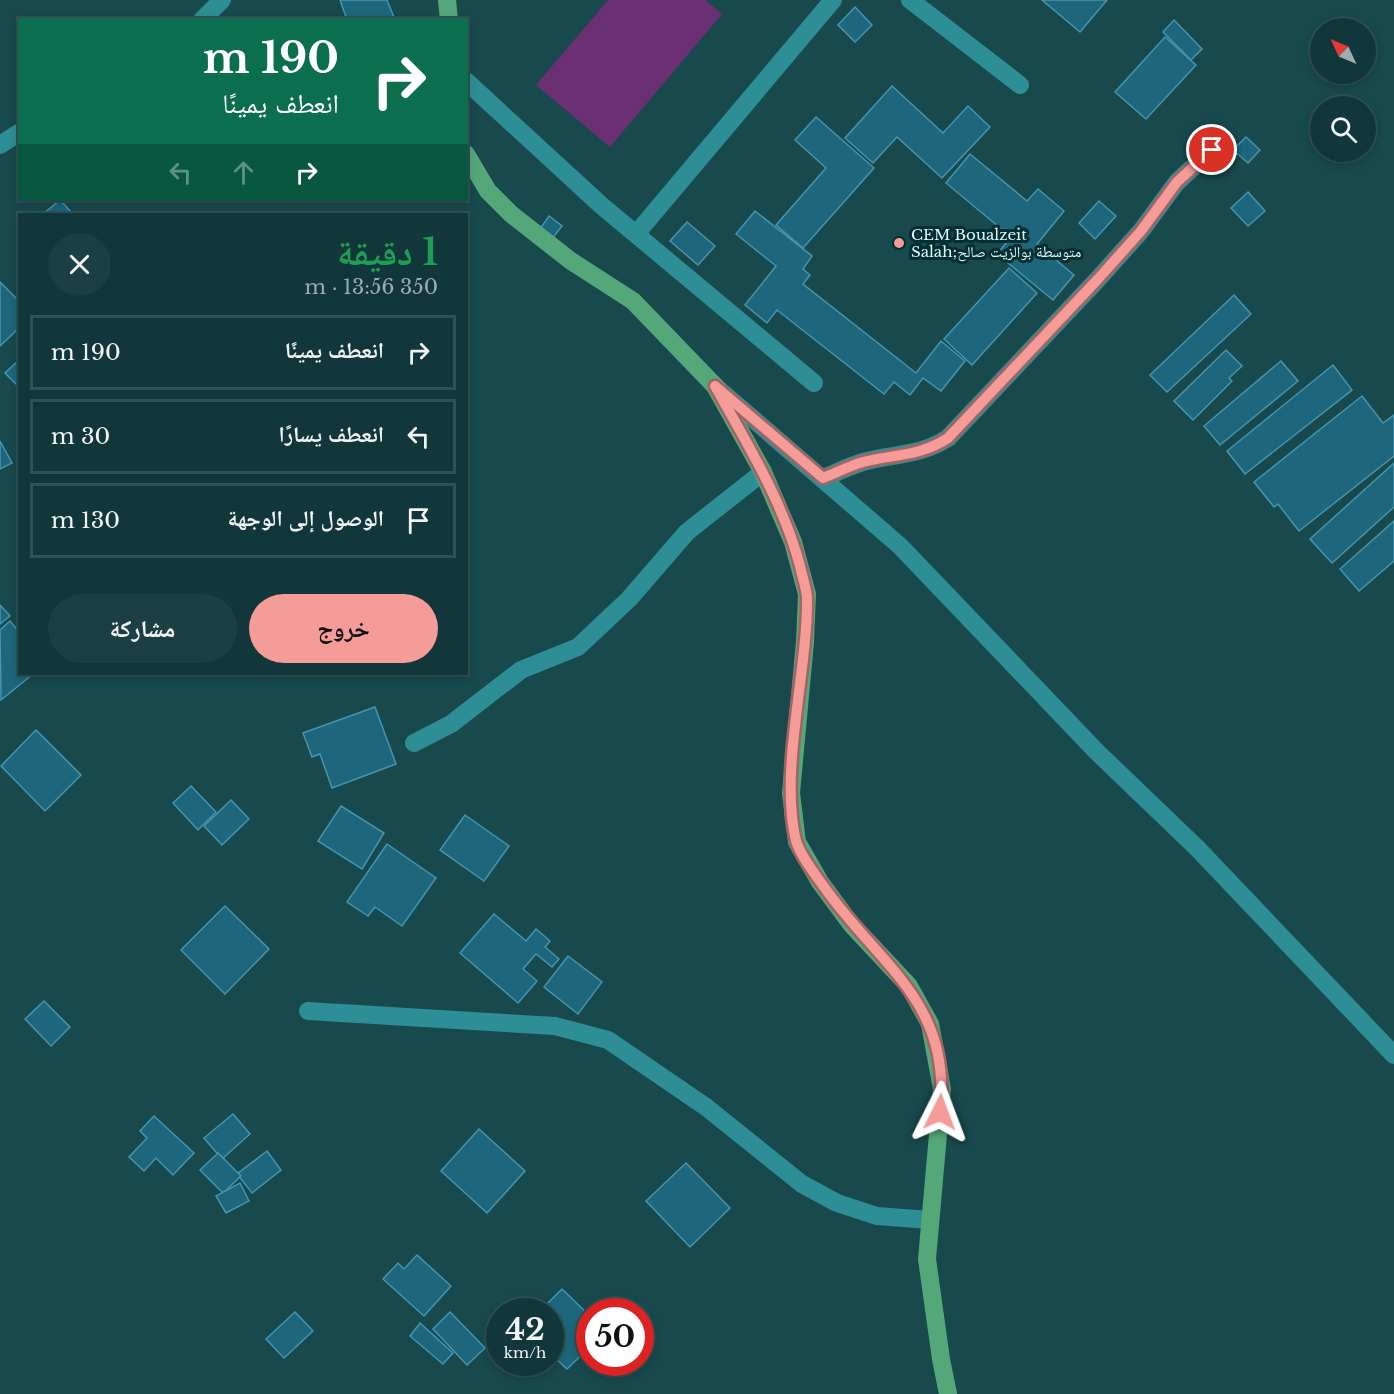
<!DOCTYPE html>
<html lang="ar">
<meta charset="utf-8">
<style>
body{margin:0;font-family:"Libre Baskerville","Noto Naskh Arabic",serif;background:#1b3f42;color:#f1f3f6;direction:rtl;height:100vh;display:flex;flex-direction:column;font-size:22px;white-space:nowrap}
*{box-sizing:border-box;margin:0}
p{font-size:20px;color:#9cacaf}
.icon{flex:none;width:33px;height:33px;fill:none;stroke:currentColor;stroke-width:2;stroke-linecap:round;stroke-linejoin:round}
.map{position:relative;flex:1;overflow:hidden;direction:ltr}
.details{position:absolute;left:18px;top:213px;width:450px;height:462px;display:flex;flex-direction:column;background:#12373a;border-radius:0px;box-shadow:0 3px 9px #0003,0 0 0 2px #315154;direction:rtl}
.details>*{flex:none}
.guide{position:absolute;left:18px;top:18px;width:450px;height:183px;border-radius:0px;box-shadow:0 3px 9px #0003,0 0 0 2px #315154;direction:rtl;background:#0b6e4f;color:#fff;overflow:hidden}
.needle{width:39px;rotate:314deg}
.buttons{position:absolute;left:1310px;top:18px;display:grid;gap:12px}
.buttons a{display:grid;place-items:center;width:66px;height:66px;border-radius:50%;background:#12373a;box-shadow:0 3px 9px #0003,0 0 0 2px #315154;font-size:30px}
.speed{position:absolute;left:486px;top:1298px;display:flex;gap:12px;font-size:30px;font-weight:700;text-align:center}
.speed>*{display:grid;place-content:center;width:78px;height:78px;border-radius:50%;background:#12373a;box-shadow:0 3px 9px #0003,0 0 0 2px #315154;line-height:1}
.speed small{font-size:15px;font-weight:400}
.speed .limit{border:9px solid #d22;background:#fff;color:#111}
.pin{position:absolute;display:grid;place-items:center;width:51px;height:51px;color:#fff;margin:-26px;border:3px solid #fff;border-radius:50%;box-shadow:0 2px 6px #0007}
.me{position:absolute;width:66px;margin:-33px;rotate:3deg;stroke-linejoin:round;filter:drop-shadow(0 0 4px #0008)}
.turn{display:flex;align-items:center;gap:21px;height:126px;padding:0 30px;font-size:27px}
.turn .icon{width:78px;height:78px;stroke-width:2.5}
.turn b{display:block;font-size:42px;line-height:51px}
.lanes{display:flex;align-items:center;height:57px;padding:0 30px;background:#0003;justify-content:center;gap:30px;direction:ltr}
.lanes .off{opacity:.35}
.round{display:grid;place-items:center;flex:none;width:63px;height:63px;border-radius:32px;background:#1b3f42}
.headline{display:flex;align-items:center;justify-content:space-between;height:102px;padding:0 30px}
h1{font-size:36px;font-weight:700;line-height:45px;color:#1e9e55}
.cta{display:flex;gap:12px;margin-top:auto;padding:12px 30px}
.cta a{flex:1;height:69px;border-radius:36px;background:#f59b98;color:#111;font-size:24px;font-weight:700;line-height:69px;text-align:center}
.cta a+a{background:#1b3f42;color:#f1f3f6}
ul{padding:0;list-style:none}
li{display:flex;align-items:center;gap:18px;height:75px;margin:0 12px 9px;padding:0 18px;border:3px solid #315154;border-radius:0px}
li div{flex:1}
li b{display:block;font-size:22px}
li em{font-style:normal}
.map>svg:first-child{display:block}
</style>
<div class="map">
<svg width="1394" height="1394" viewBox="0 0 1394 1394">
<rect width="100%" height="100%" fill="#18494d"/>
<!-- green -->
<polygon fill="#6b2f74" points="608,0 705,0 722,14 610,147 536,85"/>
<!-- building -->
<g fill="#1d667c" stroke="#4595af" stroke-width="1.5">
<polygon points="340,0 387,0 395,20 347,20"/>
<polygon points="1042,0 1107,0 1080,32"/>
<polygon points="855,7 872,25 855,42 838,25"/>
<polygon points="1174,20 1202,49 1191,60 1163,32"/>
<polygon points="1165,37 1196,65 1146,119 1115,92"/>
<polygon points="892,86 943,133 968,106 990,127 942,178 897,137 873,163 845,138"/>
<polygon points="816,117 874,168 803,248 776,225 826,168 795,140"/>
<polygon points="1246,137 1260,150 1248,163 1233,150"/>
<polygon points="970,154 1027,201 1038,189 1064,211 1037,244 1074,275 1053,300 997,254 1011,237 946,183"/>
<polygon points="1248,192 1265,211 1248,226 1231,208"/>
<polygon points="60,200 73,214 43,214"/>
<polygon points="1099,201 1116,216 1095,239 1079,223"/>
<polygon points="755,211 812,256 803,269 810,275 803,284 916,373 941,341 965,361 941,391 923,378 910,395 894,382 884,394 777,310 767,323 745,305 776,266 736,234"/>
<polygon points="549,216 562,226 552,239 540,229"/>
<polygon points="687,222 715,246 698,265 670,241"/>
<polygon points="1009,268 1037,293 972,365 944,339"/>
<polygon points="0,282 20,302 20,327 0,346"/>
<polygon points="1234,295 1251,314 1167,392 1150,375"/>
<polygon points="1226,350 1242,366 1229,378 1232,381 1193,420 1174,401"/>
<polygon points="20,359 20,388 5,373"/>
<polygon points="1281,361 1298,381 1220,445 1204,426"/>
<polygon points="1333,365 1352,390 1245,474 1227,451"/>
<polygon points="1362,396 1383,423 1394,415 1394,456 1299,531 1278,504 1274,507 1254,482"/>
<polygon points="0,441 12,463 0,469"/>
<polygon points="1394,463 1394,507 1332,563 1310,539"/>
<polygon points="1394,521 1394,561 1359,591 1340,569"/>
<polygon points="0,605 10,616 0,624"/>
<polygon points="10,621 20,633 20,674 33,674 1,700 0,630"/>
<polygon points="375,707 396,764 332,788 320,754 312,757 303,733"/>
<polygon points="36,730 81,775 45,811 1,766"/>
<polygon points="191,786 216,812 198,830 173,803"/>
<polygon points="231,800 249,819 222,845 204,826"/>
<polygon points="341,806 384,833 362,869 318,841"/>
<polygon points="465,815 509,846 484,881 440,850"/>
<polygon points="387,844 436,878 402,926 375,907 368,916 347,902"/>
<polygon points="225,906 269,949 225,994 181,950"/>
<polygon points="494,914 526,941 536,929 550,941 545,947 559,959 552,967 536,954 523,969 537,981 518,1003 460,953"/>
<polygon points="568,956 602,982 578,1014 544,987"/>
<polygon points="44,1001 70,1027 51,1046 25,1019"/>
<polygon points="233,1114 250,1134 222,1159 204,1138"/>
<polygon points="154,1116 194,1153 173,1175 156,1158 144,1171 129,1157 147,1138 140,1131"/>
<polygon points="479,1129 525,1171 487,1213 441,1171"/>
<polygon points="267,1151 281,1170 252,1193 237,1174"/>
<polygon points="218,1153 241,1176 223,1193 200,1170"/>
<polygon points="686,1163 730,1208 690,1247 646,1201"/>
<polygon points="240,1183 249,1201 226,1213 216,1196"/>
<polygon points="417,1255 451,1286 424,1316 383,1279 398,1263 404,1269"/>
<polygon points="562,1289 590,1316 590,1347 567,1369 550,1353 550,1311 540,1311"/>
<polygon points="295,1312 313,1331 284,1358 266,1339"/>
<polygon points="450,1312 485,1348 467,1365 433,1329"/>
<polygon points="420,1323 453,1353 443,1364 410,1336"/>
</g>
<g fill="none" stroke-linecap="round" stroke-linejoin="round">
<!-- minor -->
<g stroke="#2e8e95" stroke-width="18">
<polyline points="910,0 1020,85"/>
<polyline points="202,20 222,0"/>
<polyline points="466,81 602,206 814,383"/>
<polyline points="0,145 20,132"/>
<polyline points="636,234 833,0"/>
<polyline points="716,387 900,546 1097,752 1197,848 1394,1055"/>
<path d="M823,478C836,473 849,466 863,462C894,453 918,457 948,438L1098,279L1141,231L1177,182L1212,150"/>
<polyline points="414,743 451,724 521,670 578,647 629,599 687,532 763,472"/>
<polyline points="308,1011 555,1026 608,1040 706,1107 802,1184 837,1203 877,1216 930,1220"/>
</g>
<!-- major -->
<g stroke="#54a779" stroke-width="18">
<polyline points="447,0 449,20"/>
<polyline points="466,154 488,191 511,214 571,261 633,301 715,386 763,472 793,542 807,594 805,642 791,793 797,842 820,882 851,924 909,986 930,1024 942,1089 927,1259 941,1359 948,1394"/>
</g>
</g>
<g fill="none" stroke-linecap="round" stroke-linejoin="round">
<defs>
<path id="route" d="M940,1112C952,1004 882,967 827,891C817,877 801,857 796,841C779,770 808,672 807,597C806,587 802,576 800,566C783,502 747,443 715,386L823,478C836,473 849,466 863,462C894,454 919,457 948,438L1098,279L1141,231L1177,182L1212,150"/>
</defs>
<!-- route casing -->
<use href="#route" stroke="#9f6563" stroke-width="15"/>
<!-- route -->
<use href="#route" stroke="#f59b98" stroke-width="10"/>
</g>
<!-- markers -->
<circle fill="#f59b98" stroke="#042e31" stroke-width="2" cx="899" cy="243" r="6"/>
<g text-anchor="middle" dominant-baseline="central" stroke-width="6" stroke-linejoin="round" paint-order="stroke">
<!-- poi labels -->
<g font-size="15" fill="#d9fbfd" stroke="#042e31" text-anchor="start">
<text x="911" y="234">CEM Boualzeit<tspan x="911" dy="17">Salah;متوسطة بوالزيت صالح</tspan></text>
</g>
</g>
</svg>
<div class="buttons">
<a><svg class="needle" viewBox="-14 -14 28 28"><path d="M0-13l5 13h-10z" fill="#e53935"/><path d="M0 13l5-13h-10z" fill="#9cacaf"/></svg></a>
<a><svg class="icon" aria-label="search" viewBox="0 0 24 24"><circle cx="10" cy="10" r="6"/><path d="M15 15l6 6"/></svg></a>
</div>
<div class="speed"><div>42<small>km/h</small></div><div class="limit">50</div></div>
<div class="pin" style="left:1212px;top:150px;background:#d93025"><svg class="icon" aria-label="arrive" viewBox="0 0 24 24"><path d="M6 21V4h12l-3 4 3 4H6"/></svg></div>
<svg class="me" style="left:940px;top:1112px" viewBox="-20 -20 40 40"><path d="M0-17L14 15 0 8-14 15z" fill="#f59b98" stroke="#fff" stroke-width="4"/></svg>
<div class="guide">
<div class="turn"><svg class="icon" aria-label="right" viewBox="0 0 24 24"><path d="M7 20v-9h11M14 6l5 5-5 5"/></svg><div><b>190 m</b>انعطف يمينًا</div></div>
<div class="lanes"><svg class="icon off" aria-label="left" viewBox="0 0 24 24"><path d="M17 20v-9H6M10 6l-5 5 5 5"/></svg><svg class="icon off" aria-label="ahead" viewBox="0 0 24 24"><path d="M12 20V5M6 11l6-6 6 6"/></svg><svg class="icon" aria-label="right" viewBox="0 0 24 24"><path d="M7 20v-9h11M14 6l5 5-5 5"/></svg></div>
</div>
<section class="details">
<div class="headline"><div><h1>1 دقيقة</h1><p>350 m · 13:56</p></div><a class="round"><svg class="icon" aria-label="close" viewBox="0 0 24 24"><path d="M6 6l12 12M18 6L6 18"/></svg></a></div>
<ul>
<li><svg class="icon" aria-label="right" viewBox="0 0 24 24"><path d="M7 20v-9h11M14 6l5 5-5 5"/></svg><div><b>انعطف يمينًا</b></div><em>190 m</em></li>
<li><svg class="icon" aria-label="left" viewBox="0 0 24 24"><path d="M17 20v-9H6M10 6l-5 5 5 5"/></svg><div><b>انعطف يسارًا</b></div><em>30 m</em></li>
<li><svg class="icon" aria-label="arrive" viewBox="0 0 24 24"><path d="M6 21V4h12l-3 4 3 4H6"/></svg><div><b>الوصول إلى الوجهة</b></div><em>130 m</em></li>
</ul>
<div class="cta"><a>خروج</a><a>مشاركة</a></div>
</section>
</div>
